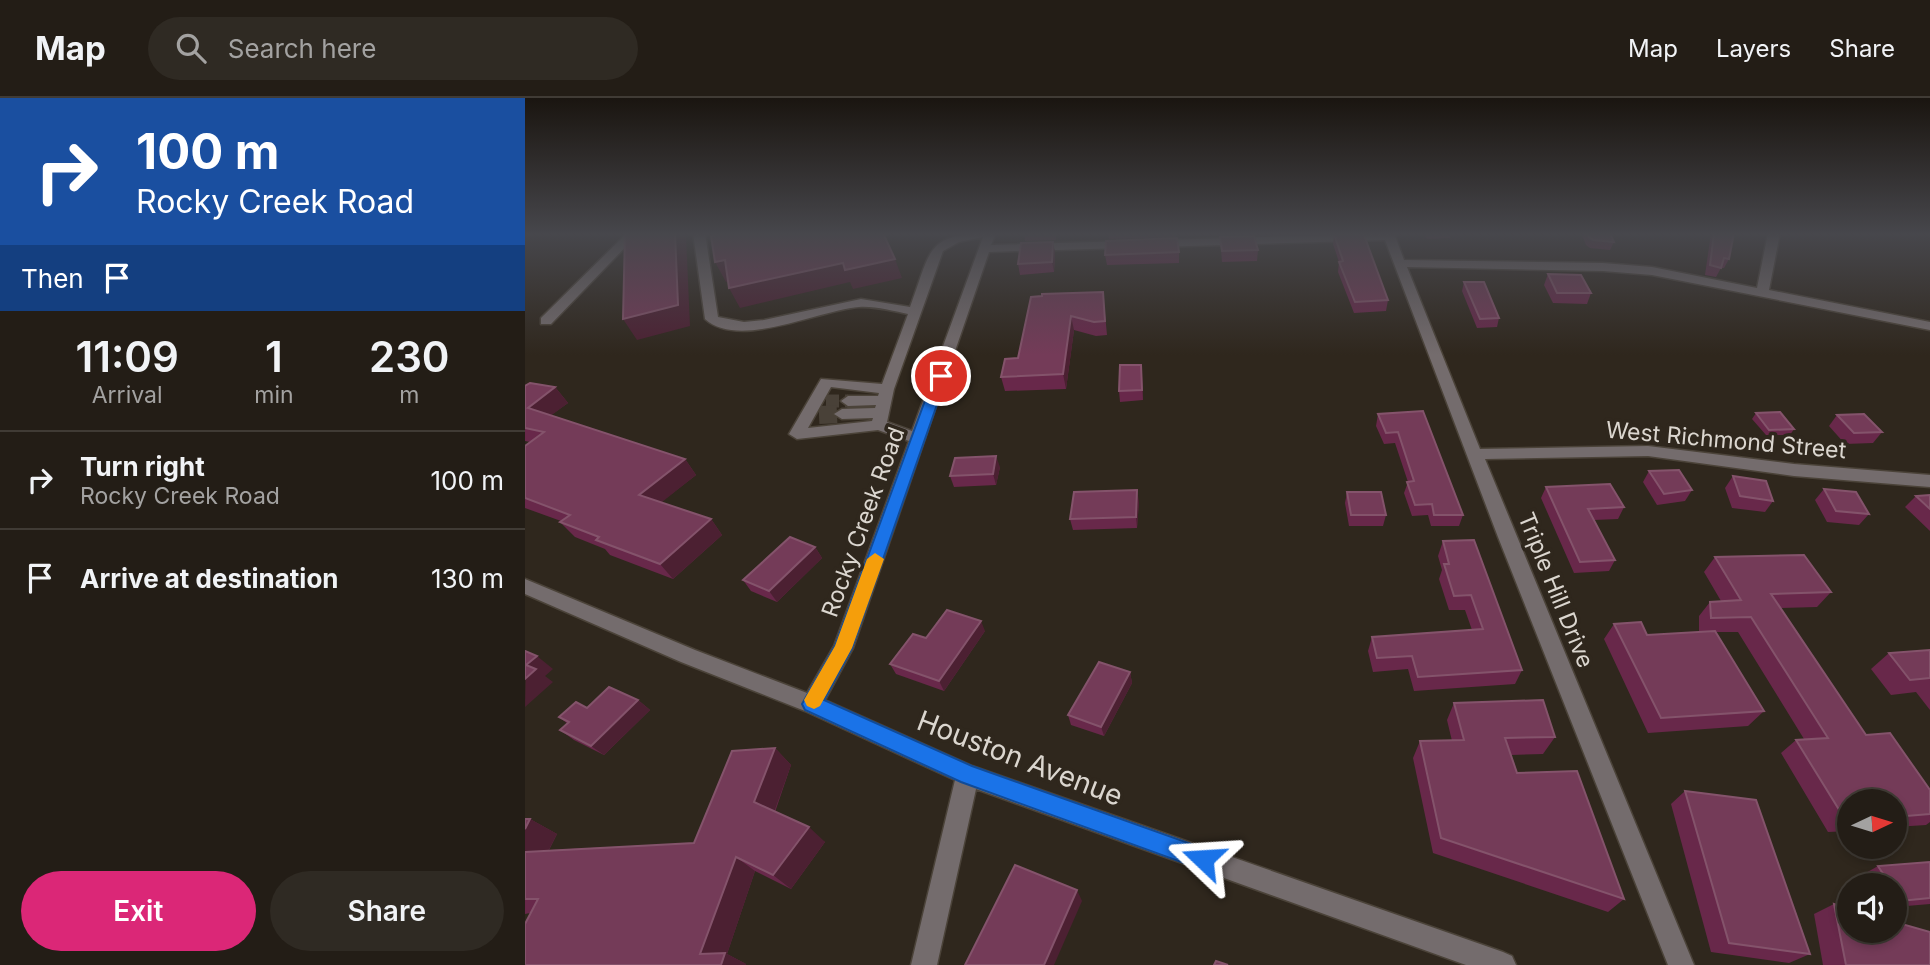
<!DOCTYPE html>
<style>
body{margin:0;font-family:Inter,sans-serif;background:#2f2a23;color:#f1f3f6;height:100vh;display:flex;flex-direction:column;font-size:26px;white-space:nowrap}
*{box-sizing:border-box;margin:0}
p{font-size:23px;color:#a3a2a1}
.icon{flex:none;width:38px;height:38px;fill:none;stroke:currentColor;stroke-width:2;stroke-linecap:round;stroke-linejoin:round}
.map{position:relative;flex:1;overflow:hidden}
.drawer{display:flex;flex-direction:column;background:#231d16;width:525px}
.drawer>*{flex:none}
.guide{background:#1a4fa0;color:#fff;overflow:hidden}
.needle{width:46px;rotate:86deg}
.fabs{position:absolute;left:1312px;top:691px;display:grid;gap:14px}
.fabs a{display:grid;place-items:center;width:70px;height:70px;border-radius:50%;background:#231d16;box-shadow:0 4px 10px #0003,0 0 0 2px #403b35;font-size:35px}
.pin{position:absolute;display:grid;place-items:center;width:60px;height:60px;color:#fff;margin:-30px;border:4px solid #fff;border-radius:50%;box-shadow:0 2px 7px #0007}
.me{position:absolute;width:77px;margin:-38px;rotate:290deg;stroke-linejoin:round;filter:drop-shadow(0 0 5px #0008)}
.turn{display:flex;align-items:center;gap:24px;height:147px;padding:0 21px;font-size:32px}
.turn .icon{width:91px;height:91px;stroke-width:2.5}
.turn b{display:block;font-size:49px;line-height:60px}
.then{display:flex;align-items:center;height:66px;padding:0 21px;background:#0003;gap:14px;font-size:26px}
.eta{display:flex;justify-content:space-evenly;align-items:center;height:119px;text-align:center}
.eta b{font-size:42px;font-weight:600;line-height:49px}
.cta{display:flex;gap:14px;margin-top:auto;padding:14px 21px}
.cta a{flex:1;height:80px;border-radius:42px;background:#db2777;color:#fff;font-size:28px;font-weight:600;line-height:80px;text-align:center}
.cta a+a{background:#2f2a23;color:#f1f3f6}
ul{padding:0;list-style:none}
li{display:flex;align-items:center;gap:21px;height:98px;padding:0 21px;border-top:2px solid #403b35}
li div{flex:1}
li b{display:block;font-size:26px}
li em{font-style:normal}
header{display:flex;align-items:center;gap:42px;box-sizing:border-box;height:98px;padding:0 35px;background:#231d16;border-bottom:2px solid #403b35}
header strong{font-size:33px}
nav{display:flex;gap:38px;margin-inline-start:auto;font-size:24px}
.search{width:490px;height:63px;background:#2f2a23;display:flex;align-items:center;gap:18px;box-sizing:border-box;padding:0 24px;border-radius:38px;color:#a3a2a1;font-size:26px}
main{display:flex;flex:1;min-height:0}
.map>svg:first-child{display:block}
</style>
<header>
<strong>Map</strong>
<div class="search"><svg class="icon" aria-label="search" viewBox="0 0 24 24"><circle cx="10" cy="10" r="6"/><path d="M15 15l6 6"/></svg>Search here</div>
<nav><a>Map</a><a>Layers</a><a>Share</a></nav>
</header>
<main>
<section class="drawer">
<div class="guide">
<div class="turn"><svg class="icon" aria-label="right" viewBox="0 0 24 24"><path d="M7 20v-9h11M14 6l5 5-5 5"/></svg><div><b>100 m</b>Rocky Creek Road</div></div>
<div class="then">Then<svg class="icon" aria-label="arrive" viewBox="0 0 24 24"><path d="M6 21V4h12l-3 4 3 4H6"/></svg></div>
</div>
<div class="eta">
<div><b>11:09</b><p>Arrival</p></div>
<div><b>1</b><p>min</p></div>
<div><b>230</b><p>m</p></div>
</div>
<ul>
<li><svg class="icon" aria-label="right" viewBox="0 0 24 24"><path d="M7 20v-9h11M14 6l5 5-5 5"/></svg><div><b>Turn right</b><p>Rocky Creek Road</p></div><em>100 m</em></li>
<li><svg class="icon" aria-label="arrive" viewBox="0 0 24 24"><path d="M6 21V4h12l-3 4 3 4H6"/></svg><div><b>Arrive at destination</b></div><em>130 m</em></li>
</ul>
<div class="cta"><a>Exit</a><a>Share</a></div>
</section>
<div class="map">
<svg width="1405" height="867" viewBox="0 0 1405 867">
<rect width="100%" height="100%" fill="#2f271d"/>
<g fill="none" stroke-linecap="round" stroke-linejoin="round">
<!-- minor-tunnel-far1 -->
<polyline stroke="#494138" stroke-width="13" stroke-dasharray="13 6" stroke-linecap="butt" points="301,303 323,303"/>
<!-- minor-tunnel -->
<polyline stroke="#494138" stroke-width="18" stroke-dasharray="18 9" stroke-linecap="butt" points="294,317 317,316"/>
<defs>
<g id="minor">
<polygon points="102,135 114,135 26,226 16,226 16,220"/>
<path d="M168,135H180L193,219L219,224L239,222L336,201L385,209C407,150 400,135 471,135L466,147L869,135L879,162L1078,165L1127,169L1232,190L1243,135H1255L1244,192L1405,224V232L1127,177L1078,173L882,169L955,351L1123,348L1269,366L1405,377V389L1269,378L1123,358L960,361L1169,867H1143L973,439L860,142L464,154L328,550L300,602L447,668L978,854L987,858L991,867H941L451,691L412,867H386L430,682L280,613L156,564L0,496V481L170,552L282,595L309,548L384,343L353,332L272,341L264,336L296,281L357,286L383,216C367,213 351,208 334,209C294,212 214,252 180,221ZM458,139L387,333L362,324L369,291L418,153L434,144ZM306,289L354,295L353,298H323L316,303L323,308L351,307L350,310L317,311L309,316L317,321L348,320L347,323L283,330Z"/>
</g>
</defs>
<!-- minor casing -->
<use href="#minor" stroke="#4b4339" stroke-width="3"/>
<!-- minor -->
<use href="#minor" fill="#746c6d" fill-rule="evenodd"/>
</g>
<!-- wall -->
<g fill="#68284a">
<polygon points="499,135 531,135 531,142 500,143"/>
<polygon points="583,135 651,135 651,139 584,141"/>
<polygon points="693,135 727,135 727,137 693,138"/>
<polygon points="898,135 926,135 925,140 902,141"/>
<polygon points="1056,135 1085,135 1089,144 1085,152 1065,150 1061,147"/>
<polygon points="1186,135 1209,135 1204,161 1199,170 1196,170 1191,179 1180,177"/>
<polygon points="809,136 863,202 861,213 829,215 813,174 814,164 808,146"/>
<polygon points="695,139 733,152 732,163 697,164"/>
<polygon points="528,144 530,155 529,174 495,177 493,166"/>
<polygon points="654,154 654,165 582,167 580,157"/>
<polygon points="1023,176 1066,195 1062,206 1028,205 1019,187"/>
<polygon points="939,184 974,220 972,229 952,230 937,193"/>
<polygon points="578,194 582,237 571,238 549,232 541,291 480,293 476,279 493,260 506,199"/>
<polygon points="617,277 618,302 595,304 594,293"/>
<polygon points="0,288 30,289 43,305 26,317 160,361 171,377 136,404 186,421 197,437 148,481 85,457 80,451 50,439 35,424 36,423 0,410 0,348 5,344 0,343"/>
<polygon points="898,313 938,417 934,428 906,428 903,417 887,418 879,395 883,384 870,345 859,346 851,328 853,316"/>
<polygon points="1231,315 1269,331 1265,337 1241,337 1227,321"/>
<polygon points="1312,317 1357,334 1348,345 1320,346 1304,328"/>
<polygon points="475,369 471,387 429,389 425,378"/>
<polygon points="1124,373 1167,392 1160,403 1132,407 1118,384"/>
<polygon points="1208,378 1248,403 1240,414 1207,410 1200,390"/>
<polygon points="1021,389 1099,409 1093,421 1069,422 1090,462 1084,473 1049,475 1016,400"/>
<polygon points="1299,391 1344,416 1334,427 1302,424 1290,402"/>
<polygon points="822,394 861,417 858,428 824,428 820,405"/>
<polygon points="1405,397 1405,433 1380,409 1391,398"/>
<polygon points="614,403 612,430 548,432 545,421"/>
<polygon points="918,443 997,572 990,586 889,593 883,571 848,574 843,553 847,539 947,532 940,512 924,512 914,481 917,472 913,458"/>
<polygon points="290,449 297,460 252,504 226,493 218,482"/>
<polygon points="1190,459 1306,494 1292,509 1256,510 1341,637 1405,692 1405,724 1401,727 1370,729 1370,704 1325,704 1325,733 1303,734 1256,655 1271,642 1279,641 1213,534 1191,534 1239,613 1223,628 1123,635 1079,541 1089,526 1122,537 1174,534 1174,518 1185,504 1196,503 1179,474"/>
<polygon points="460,533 419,593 371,576 365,566 401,540"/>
<polygon points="1405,552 1405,612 1391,594 1366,597 1346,571 1364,555"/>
<polygon points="605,574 607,585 579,638 546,627 543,617"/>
<polygon points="113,602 125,612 79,657 49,642 35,632 43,626 34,619 62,610"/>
<polygon points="929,605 1030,639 1018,656 986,657 992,675 1099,801 1083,814 908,755 888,660 895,643 927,643 922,622"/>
<polygon points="250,650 266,667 250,714 300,744 266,791 230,773 202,856 221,866 5,815 0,816 0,721 5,721 32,736 24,752 169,745"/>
<polygon points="1160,693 1285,856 1264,865 1186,854 1146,706"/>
<polygon points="1405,764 1405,806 1370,809 1370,788 1346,788 1339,776 1353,768"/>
<polygon points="1309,806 1405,867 1298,867 1289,816"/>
</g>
<!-- shaded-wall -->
<g fill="#4c2032">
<polygon points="150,135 159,135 161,138 165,228 112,242 98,221"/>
<polygon points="356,135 374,135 357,139"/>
<polygon points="528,144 530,155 529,174 527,164"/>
<polygon points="370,161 377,180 328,191 325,184 215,210 204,190 318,165"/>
<polygon points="200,162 210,181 201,184 190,164"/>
<polygon points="546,218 549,232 541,291 538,276"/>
<polygon points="30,289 43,305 16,325 3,310"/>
<polygon points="471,358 475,369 471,387 468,376"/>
<polygon points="160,361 171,377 127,412 114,397"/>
<polygon points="612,392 614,403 612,430 611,419"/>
<polygon points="186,421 197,437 148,481 135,466"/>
<polygon points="290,449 297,460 252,504 244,493"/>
<polygon points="456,523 460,533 419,593 414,583"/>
<polygon points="12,558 28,571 20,578 28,584 0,609 1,567"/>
<polygon points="605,574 607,585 579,638 576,629"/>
<polygon points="113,602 125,612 79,657 66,648"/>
<polygon points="250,650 266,667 247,720 229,704"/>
<polygon points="5,721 32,736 15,769 0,761 0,731"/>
<polygon points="284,729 300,744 266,791 248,777"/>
<polygon points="211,759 230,773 202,856 221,866 221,867 196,867 175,856"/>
<polygon points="552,792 557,803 529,867 519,867"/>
</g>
<!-- building -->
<g fill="#743b58" stroke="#84536b" stroke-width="2">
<polygon points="100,135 150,135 153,207 98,221"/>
<polygon points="197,135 358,135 370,161 320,172 318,165 204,190 200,162 190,164 186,138"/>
<polygon points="1062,135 1085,135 1089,144 1068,142 1064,139"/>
<polygon points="1189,135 1209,135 1204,161 1199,160 1196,170 1185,167"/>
<polygon points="809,136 839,137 863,202 830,204 814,164 818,163"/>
<polygon points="729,138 733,152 697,153 695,139"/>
<polygon points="652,140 654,154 580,157 581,143"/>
<polygon points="528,144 527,164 493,166 496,145"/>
<polygon points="1023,176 1056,177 1066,195 1032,195"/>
<polygon points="939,184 959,184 974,220 955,221"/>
<polygon points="578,194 580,223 569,224 546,218 538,276 476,279 480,261 493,260 506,199 517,198 517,196"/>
<polygon points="595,267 616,267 617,292 594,293"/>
<polygon points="5,285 30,289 3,310 160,361 114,397 186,421 135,466 71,442 74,439 35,424 45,417 0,400 0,348 19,334 0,330 0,288"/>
<polygon points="898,313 938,417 909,417 907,406 890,407 882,384 889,383 873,334 861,335 853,316"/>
<polygon points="1255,314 1269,331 1244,332 1231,315"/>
<polygon points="1339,316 1357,334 1329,335 1312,317"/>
<polygon points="471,358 468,376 425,378 430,360"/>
<polygon points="1154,372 1167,392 1139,396 1124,373"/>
<polygon points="1208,378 1241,383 1248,403 1215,398"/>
<polygon points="1085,386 1099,409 1063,411 1090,462 1055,464 1021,389"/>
<polygon points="1299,391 1331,394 1344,416 1311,413"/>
<polygon points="612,392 611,419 545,421 549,394"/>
<polygon points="822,394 856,394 861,417 826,417"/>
<polygon points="1405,397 1405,411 1391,398"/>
<polygon points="265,439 290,449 244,493 218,482"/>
<polygon points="949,442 997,572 893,579 887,558 852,560 847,539 958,531 946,497 929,498 919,466 924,466 918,443"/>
<polygon points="1279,457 1306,494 1246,496 1341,637 1365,635 1405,692 1405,716 1370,719 1370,704 1325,704 1325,723 1321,723 1271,642 1303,640 1226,519 1186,520 1185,504 1216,502 1190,459"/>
<polygon points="422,512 456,523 414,583 365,566 388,536 401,540"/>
<polygon points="1116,524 1122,537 1190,533 1239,613 1136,620 1089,526"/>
<polygon points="1405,552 1405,580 1385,582 1364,555"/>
<polygon points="0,553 12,558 1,567 11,571 0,581"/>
<polygon points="574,564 605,574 576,629 543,617"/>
<polygon points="84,589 113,602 66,648 35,632 44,624 34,619 51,604 62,610"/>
<polygon points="1018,602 1030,639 980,640 992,675 1052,673 1099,801 916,740 895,643 939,642 929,605"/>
<polygon points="250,650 229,704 284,729 248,777 211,759 175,856 200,855 196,867 0,867 0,826 13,801 0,801 0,754 169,745 207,653"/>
<polygon points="1160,693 1231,702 1285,856 1204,845"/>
<polygon points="0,721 5,721 0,731"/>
<polygon points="1405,764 1405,800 1375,803 1370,795 1370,788 1366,788 1353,768"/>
<polygon points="490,767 552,792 519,867 440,867"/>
<polygon points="1309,806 1325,811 1325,833 1370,833 1370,824 1405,834 1405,867 1321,867"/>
<polygon points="691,863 703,867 689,867"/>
</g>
<!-- sky -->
<linearGradient id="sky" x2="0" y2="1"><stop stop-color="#1a1510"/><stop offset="0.53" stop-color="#47474c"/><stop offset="1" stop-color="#47474c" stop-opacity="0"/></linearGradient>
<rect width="1405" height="257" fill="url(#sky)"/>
<!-- route -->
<polygon fill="#1a73e8" stroke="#114b97" stroke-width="2" points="416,274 422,278 327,550 299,602 447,668 686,753 689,761 686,768 678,772 436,684 280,612 277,606 310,548 409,278"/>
<!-- slow -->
<polygon fill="#f59e0b" points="350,455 359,461 327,550 295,608 289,611 282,608 279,602 310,548 342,461"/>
<g text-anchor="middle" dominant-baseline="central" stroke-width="7" stroke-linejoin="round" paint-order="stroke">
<!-- street labels -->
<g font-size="23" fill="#dbd6cf" stroke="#2f271d">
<text transform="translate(1201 342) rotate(5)">West Richmond Street</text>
<text transform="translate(338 424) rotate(-70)">Rocky Creek Road</text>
<text transform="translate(1031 492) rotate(68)">Triple Hill Drive</text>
</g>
<!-- near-street labels -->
<g font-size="28" fill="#dbd6cf" stroke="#2f271d">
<text transform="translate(495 660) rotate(21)">Houston Avenue</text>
</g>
</g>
</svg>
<div class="fabs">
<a><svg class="needle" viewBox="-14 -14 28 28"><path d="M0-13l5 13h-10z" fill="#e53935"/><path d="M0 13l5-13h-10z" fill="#a3a2a1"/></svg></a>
<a><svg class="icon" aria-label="sound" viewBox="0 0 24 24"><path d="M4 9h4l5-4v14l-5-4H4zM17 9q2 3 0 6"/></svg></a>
</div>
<div class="pin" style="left:416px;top:278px;background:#d93025"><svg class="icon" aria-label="arrive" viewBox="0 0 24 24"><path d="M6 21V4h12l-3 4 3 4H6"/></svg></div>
<svg class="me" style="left:678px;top:761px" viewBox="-20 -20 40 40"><path d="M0-17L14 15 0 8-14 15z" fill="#1a73e8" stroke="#fff" stroke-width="4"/></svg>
</div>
</main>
